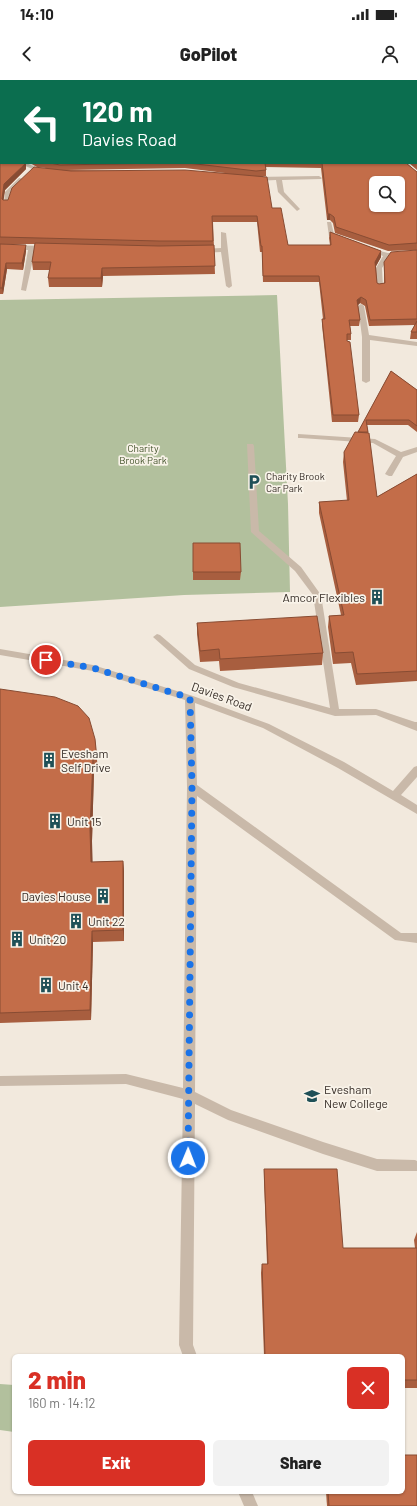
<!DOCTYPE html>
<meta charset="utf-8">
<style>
body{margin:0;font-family:Barlow,sans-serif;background:#f2f2f2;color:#222;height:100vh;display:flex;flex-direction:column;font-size:15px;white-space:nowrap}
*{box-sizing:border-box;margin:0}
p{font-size:13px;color:#767676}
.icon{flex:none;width:22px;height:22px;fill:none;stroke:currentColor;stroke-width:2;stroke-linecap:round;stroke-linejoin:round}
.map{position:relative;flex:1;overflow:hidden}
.sheet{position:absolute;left:12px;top:1274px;width:393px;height:140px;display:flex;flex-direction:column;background:#fff;border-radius:6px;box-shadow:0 1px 3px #0004}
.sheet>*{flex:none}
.hud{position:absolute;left:0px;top:0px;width:417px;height:84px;box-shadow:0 1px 3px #0004;background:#0b6e4f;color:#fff;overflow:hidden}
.tools{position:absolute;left:369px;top:96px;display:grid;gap:8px}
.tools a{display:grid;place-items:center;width:36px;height:36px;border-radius:6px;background:#fff;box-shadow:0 1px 3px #0004;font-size:20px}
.pin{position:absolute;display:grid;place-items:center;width:34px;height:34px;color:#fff;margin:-17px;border:2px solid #fff;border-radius:50%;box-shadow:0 1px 4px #0007}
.me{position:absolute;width:44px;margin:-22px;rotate:1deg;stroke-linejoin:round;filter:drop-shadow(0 0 3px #0008)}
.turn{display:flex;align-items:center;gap:14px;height:84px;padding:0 16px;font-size:18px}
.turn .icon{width:52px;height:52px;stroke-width:2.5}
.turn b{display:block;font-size:28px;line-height:34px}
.round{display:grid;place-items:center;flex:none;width:42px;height:42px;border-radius:6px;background:#f2f2f2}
.head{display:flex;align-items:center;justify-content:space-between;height:68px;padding:0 16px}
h1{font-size:24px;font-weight:800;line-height:30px;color:#d93025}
.primary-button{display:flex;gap:8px;margin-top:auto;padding:8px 16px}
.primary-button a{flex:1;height:46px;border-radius:6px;background:#d93025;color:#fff;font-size:16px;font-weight:800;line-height:46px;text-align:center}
.primary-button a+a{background:#f2f2f2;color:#222}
.status{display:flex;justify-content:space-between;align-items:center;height:28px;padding:0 20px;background:#fff;direction:ltr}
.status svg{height:11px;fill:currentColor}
header{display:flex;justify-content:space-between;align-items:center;height:52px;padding:0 16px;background:#fff;font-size:18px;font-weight:800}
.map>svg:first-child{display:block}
</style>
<div class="status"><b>14:10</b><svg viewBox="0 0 49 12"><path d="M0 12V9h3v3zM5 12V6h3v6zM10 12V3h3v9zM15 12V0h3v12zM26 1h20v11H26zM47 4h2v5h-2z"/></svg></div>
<header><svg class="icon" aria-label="back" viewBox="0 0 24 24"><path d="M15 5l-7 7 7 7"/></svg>GoPilot<svg class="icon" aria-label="person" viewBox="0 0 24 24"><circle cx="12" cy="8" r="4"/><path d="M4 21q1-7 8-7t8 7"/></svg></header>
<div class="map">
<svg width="417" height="1426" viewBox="0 0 417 1426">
<rect width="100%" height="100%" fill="#f2e9dd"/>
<!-- green -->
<g fill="#b2c09d">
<polygon points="277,215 288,424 290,512 184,515 0,527 0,220"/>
<polygon points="0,1304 14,1305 14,1352 0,1350"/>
</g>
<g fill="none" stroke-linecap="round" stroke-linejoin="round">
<!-- minor -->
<g fill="#c9b9a9" fill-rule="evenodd">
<polygon points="318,0 324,0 325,1 319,1"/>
<rect x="416" y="37" width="1" height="4"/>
<rect x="416" y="51" width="1" height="4"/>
<polygon points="18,83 26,83 47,92 42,93"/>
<polygon points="319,96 322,98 321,99 282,100 284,112 300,129 297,131 278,112 276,100 255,101 252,99 255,97"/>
<polygon points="19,98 24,99 11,112 8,125 4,125 5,112"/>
<polygon points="327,142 331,142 334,154 341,157 341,159 329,156"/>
<polygon points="221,152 226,153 232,206 229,208 226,206 221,172 202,173 199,171 202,169 221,168"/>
<polygon points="0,165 48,166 51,168 48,170 35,170 26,211 21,210 28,170 0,169"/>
<polygon points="368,168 388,173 417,171 417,175 389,177 382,188 383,208 380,210 377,208 376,188 383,176 368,170"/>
<polygon points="361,224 364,226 369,255 417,262 417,266 370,260 370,301 366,303 362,301 362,257 358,226"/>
<polygon points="298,354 375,359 401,372 417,367 417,372 403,377 392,396 389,396 385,394 396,376 373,363 301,358 298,358"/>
<polygon points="247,364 253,364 254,366 259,451 301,487 321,515 339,629 376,629 415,642 417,642 417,651 376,635 335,636 233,607 189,589 153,557 157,554 160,555 195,585 239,603 330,628 313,515 295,491 251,452"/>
<polygon points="0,569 93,585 193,616 269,644 344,682 393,711 414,687 417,686 417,697 401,715 417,725 417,734 338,688 263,648 195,623 197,705 401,853 417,853 417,863 395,860 197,716 195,1012 231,1030 323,1062 377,1079 415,1080 417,1081 417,1091 377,1091 323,1074 228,1040 195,1024 193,1265 197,1276 183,1276 179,1265 183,1019 126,1004 0,1006 0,996 126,994 183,1008 187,707 185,620 93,591 0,575"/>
<polygon points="238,1412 252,1412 258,1426 244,1426"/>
</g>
</g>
<!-- wall -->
<g fill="#a85e3f" fill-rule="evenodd">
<path d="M0,0L1,1V83L26,89L5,110L3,120H8L46,88L37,87L30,83H406L417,92V170L388,171L335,153L333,143L330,140H327L321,88L266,87V96H263L272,128L288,165H330L329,158L330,152L381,171V177L376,186L377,203L379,204L384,203V182L417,170V259H410L411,252L415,245L369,246L365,226L360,223L358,225L360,240L359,246H350L351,254V260H347L359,335L358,342H332L322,245V239H323L319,202H263L262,172H260L257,142H213L215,194L103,196L102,207H49L48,198L50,190H33L32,182L35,164H0ZM185,88L225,93L67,90Z"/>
<polygon points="353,0 371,0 372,1 354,1"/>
<polygon points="416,72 417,73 417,90 409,83 416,83"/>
<polygon points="0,164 26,165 26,171 23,190 7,189 3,214 0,214"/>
<polygon points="391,291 417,310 417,352 408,345 367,345 377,417 417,394 417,601 356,605 351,583 333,584 328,547 329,536 341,535 319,433 319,422 347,421 343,382 344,372 358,352"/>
<polygon points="193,463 241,492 240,500 193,500"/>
<polygon points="197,543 323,573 322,585 220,591 219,581 200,582 197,554"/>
<polygon points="0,609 95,659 98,690 94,690 92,761 92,782 123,781 124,792 124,861 93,862 91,940 0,943"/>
<polygon points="264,1089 343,1168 415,1168 414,1160 417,1152 417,1308 403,1308 403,1276 264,1276 261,1193 262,1184 267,1184 264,1099"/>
<polygon points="326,1412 403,1412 417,1426 327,1426"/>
</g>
<!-- shaded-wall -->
<g fill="#884c33">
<polygon points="26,83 26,89 5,110 3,125 2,119 4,104"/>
<polygon points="328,134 330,134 330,140 327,140"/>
<polygon points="26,165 26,171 23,190 22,183"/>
<polygon points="381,171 381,177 375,188 375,182"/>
<polygon points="6,183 7,189 3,214 2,208"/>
<polygon points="102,188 103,196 102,207 101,198"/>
<polygon points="361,217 360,223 357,226 357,220"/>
<polygon points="93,679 94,690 92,761 93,793 91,782 90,750"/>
<polygon points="123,781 124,792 124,861 123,850"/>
<polygon points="92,851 93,862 91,940 90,930"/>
</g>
<!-- building -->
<g fill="#c36d49" stroke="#884c33" fill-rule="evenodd">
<polygon points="0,0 316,0 316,1 1,1 1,61 0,62"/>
<polygon points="362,0 371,0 372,1 364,1"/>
<polygon points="0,67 1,67 1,83 26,83 4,104 2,119 3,120 8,120 12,108 34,87 71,91 185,90 267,97 272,128 281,128 288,165 331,165 330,152 381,171 375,182 377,203 379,204 385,203 384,182 391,172 417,170 417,239 370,240 366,220 361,217 357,220 360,240 349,240 351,254 347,254 347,261 350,262 359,335 333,335 322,239 325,239 319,196 263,196 262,166 261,166 257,136 212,136 213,161 159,161 0,157"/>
<polygon points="416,72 417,73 417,83 416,83"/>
<polygon points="50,83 160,83 60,85"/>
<polygon points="188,83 265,83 266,90 256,91"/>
<path d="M322,83H406L417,92V163L389,165L336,147L334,137L330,134H328ZM376,103H398V125H376Z"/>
<polygon points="35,163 159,166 214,165 215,186 102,188 101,198 48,198 51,182 32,182"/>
<polygon points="0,164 26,165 22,183 6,183 2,208 0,208"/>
<polygon points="417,241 417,252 411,252"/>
<polygon points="391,291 417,310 417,346 409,340 366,340 368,352 358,352"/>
<polygon points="355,352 369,353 377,417 417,394 417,591 357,594 353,572 335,573 329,536 344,535 319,422 349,420 344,372"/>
<polygon points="193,463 240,463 241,492 193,492"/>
<polygon points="317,536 323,573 220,579 219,569 200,571 197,543"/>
<polygon points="0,609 55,617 78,626 89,638 95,659 97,679 93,679 90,750 91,782 123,781 123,850 92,851 90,930 0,933"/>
<polygon points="264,1089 337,1089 343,1168 417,1168 417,1300 403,1300 403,1276 265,1276 262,1184 268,1184"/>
<polygon points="403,1375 417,1375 417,1426 329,1426 328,1412 403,1412"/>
</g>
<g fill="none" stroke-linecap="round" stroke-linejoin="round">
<!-- route -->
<polyline stroke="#1a73e8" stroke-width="7" stroke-dasharray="0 12.6" points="46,580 93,588 190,618 192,707 188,1078"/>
</g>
<!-- icons -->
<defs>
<symbol id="parking-bare" viewBox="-9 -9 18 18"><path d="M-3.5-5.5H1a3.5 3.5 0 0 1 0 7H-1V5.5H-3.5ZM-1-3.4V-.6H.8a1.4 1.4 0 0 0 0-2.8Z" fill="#1f5057" stroke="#f9f3e9" stroke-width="2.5" paint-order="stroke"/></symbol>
<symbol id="building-bare" viewBox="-9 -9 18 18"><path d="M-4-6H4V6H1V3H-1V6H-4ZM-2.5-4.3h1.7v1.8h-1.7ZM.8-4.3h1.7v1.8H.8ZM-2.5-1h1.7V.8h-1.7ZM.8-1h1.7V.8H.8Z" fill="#1f5057" stroke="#f9f3e9" stroke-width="2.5" paint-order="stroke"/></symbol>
<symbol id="university-bare" viewBox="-9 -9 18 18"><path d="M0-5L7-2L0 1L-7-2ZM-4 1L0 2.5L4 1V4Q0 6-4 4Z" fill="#1f5057" stroke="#f9f3e9" stroke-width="2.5" paint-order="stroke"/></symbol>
</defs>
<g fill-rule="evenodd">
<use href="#parking-bare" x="243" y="391" width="22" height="22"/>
<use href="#building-bare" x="366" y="506" width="22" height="22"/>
<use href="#building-bare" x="38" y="669" width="22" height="22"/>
<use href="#building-bare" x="44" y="730" width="22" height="22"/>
<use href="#building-bare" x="92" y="805" width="22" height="22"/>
<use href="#building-bare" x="65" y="830" width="22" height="22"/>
<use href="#building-bare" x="6" y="848" width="22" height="22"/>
<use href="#building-bare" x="35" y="894" width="22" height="22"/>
<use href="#university-bare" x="301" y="1005" width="22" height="22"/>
</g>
<g text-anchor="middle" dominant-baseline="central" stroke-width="3.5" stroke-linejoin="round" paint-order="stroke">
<!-- far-park labels -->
<g font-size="10" fill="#44542d" stroke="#f9f3e9">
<text x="143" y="368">Charity<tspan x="143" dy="12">Brook Park</tspan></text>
</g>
<!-- far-poi labels -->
<g font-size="10" fill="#372e28" stroke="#f9f3e9" text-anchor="start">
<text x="266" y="396">Charity Brook<tspan x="266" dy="12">Car Park</tspan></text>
</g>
<!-- poi labels -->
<g font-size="12" fill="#372e28" stroke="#f9f3e9" text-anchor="start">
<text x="365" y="517" text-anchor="end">Amcor Flexibles</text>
<text x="61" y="673">Evesham<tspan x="61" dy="14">Self Drive</tspan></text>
<text x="67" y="741">Unit 15</text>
<text x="91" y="816" text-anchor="end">Davies House</text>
<text x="88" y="841">Unit 22</text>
<text x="29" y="859">Unit 20</text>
<text x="58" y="905">Unit 4</text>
<text x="324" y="1009">Evesham<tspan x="324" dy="14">New College</tspan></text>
</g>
<!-- street labels -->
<g font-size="12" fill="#372e28" stroke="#f9f3e9">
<text transform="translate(222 616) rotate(20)">Davies Road</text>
</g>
</g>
</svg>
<div class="tools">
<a><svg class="icon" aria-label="search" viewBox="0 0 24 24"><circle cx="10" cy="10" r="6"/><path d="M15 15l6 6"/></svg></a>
</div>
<div class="pin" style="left:46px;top:580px;background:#d93025"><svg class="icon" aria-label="arrive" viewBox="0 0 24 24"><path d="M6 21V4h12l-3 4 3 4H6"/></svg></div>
<svg class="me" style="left:188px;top:1078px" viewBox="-20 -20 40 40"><circle r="17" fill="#1a73e8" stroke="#fff" stroke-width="3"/><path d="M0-11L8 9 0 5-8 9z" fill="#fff"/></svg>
<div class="hud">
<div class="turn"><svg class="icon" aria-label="left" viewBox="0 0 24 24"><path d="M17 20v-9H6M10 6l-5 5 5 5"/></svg><div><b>120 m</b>Davies Road</div></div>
</div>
<section class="sheet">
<div class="head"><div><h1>2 min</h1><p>160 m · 14:12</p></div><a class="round" style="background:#d93025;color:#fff"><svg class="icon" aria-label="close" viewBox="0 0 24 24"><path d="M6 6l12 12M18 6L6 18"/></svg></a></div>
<div class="primary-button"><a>Exit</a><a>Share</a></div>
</section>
</div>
